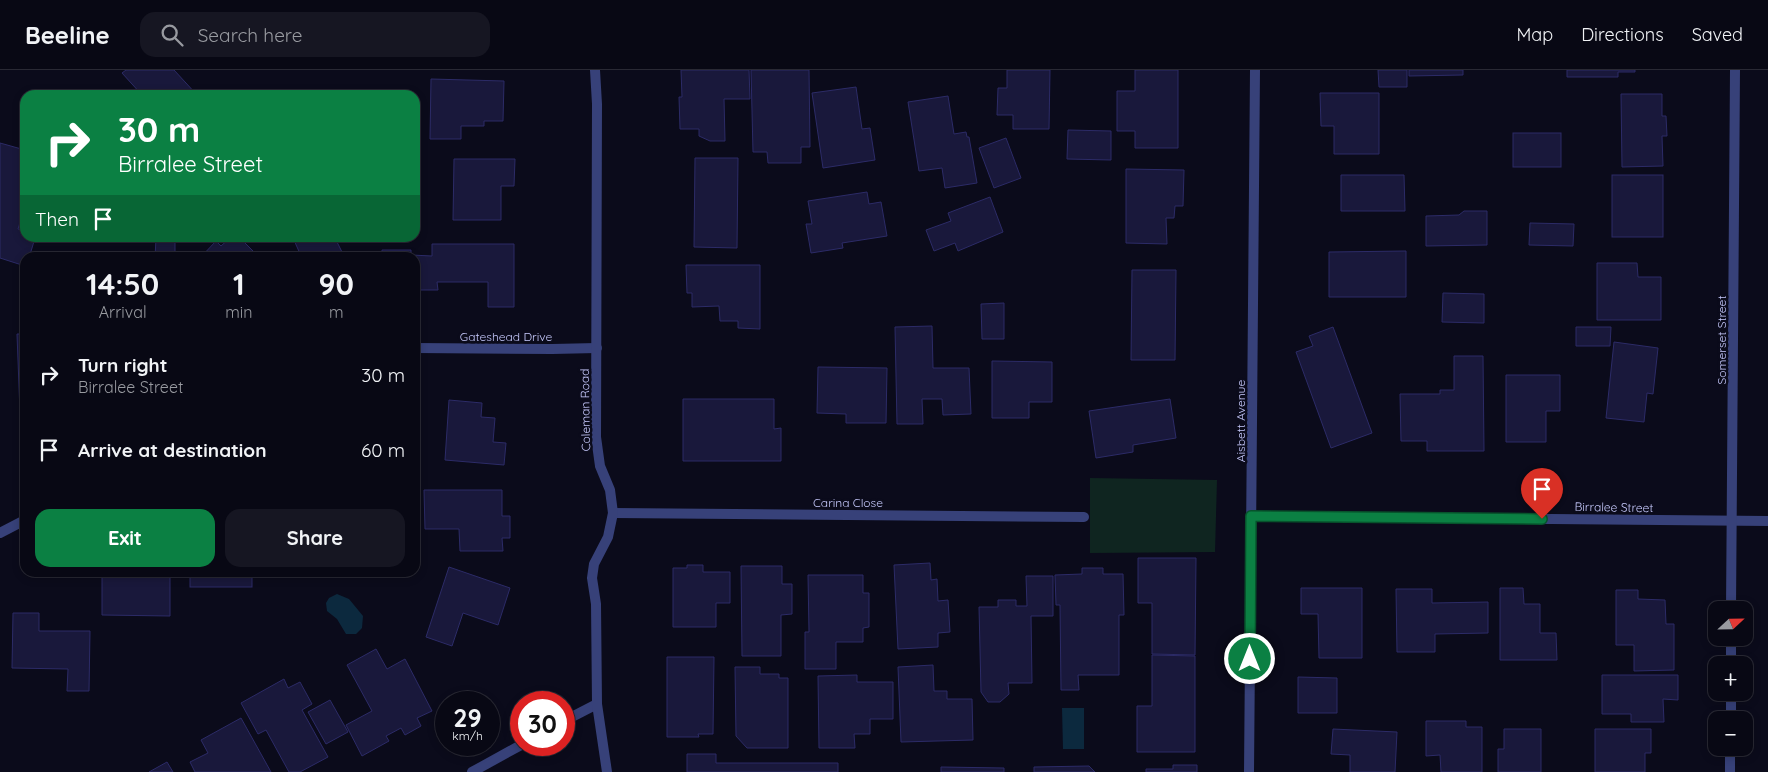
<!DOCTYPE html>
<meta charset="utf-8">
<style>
body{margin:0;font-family:Quicksand,sans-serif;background:#161622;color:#f1f3f6;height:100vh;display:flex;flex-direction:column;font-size:19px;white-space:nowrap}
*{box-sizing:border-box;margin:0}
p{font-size:16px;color:#989aa0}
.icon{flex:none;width:28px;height:28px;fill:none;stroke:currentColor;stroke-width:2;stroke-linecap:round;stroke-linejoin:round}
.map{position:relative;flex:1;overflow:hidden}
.side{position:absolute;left:20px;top:182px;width:400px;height:325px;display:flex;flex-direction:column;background:#080814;border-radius:15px;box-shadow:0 2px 8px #0003,0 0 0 1px #292934}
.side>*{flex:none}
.guide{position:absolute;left:20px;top:20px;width:400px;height:152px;border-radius:15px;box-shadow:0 2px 8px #0003,0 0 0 1px #292934;background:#0b8043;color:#fff;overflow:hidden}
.needle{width:32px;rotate:68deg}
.buttons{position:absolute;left:1708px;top:531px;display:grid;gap:10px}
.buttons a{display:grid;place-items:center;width:45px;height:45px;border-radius:10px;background:#080814;box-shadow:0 2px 8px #0003,0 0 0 1px #292934;font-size:25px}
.speed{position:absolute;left:435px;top:621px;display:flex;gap:10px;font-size:25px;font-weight:700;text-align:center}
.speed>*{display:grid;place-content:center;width:65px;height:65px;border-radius:50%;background:#080814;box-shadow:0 2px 8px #0003,0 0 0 1px #292934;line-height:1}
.speed small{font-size:12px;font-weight:400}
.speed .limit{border:8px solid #d22;background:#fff;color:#111}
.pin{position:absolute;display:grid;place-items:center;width:42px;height:42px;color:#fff;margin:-51px -21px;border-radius:50% 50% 50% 0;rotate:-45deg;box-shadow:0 0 5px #0007}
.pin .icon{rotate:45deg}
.me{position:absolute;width:55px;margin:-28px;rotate:0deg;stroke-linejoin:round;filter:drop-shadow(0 0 4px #0008)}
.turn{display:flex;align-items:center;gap:18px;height:105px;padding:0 15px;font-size:22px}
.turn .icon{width:65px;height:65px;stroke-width:2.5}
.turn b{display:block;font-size:35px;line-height:42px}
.then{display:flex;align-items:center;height:48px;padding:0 15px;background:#0003;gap:10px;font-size:19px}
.eta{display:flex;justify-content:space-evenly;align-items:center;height:85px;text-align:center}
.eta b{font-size:30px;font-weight:700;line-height:35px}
.button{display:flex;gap:10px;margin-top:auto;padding:10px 15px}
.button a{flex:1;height:58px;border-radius:15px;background:#0b8043;color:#fff;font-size:20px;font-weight:700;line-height:58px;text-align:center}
.button a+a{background:#161622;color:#f1f3f6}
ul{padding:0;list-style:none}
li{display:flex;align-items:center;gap:15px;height:75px;padding:0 15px}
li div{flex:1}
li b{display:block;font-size:19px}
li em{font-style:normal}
header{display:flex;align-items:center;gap:30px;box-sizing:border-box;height:70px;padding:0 25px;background:#080814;border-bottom:1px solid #292934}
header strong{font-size:24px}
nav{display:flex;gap:28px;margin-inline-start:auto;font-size:18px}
.search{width:350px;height:45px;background:#161622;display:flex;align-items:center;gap:12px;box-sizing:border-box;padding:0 18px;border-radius:15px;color:#989aa0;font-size:19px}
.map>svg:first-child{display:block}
</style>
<header>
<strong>Beeline</strong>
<div class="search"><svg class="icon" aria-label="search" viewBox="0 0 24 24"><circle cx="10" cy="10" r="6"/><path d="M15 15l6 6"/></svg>Search here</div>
<nav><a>Map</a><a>Directions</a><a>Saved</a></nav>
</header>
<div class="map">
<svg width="1768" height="702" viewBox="0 0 1768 702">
<rect width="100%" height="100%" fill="#0b0b1b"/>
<!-- green -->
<polygon fill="#0f2520" points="1090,408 1217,410 1215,482 1090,483"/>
<!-- water -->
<g fill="#0c293e">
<polygon points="337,524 349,529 363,546 362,558 356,564 346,564 337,549 327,541 326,533 329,528"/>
<polygon points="1062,638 1084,638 1084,679 1063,679"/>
</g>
<!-- building -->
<g fill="#19183b" stroke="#2c2b67">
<polygon points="126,0 174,0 197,25 142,25 122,3"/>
<polygon points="681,0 749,0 750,29 724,29 725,71 710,71 699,66 699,59 680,59 679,27 682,27"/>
<polygon points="751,0 809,0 810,77 801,77 801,93 768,93 767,82 753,82"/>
<polygon points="1007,0 1050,0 1049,59 1013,59 1013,45 997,45 998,18 1007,18"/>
<polygon points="1135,0 1178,0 1178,78 1135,78 1135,61 1117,61 1117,21 1135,21"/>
<polygon points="1378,0 1407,0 1407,17 1379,17"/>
<polygon points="1409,0 1463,0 1463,5 1409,6"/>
<polygon points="1567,0 1635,0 1635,2 1618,2 1618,7 1567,7"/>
<polygon points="431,9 504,11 503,51 484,51 484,56 461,56 461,69 430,69"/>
<polygon points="856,17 862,59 870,58 875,90 823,98 812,23"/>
<polygon points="1320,23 1379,23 1379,84 1334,84 1334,56 1321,56"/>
<polygon points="1621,24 1662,24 1662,46 1666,46 1667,66 1662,66 1663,96 1622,97"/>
<polygon points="948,26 954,64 966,62 967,67 969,67 977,113 945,118 942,98 919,101 908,32"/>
<polygon points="1068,60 1111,61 1111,90 1067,89"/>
<rect x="1513" y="63" width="48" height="34"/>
<polygon points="1006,68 1021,108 994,118 979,78"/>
<polygon points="0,73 25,80 25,136 18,159 25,161 25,168 35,168 29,188 25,188 25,196 0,188"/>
<polygon points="695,88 738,88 737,178 694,177"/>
<polygon points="454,89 515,89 514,116 501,116 501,150 453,150"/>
<polygon points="1126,99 1184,100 1183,136 1175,136 1174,148 1166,148 1167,174 1126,173"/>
<polygon points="1341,105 1404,105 1405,141 1341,141"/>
<rect x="1612" y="105" width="51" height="62"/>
<polygon points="867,122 869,134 881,132 887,166 842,173 843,178 811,183 806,154 812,154 808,131"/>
<polygon points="990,127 1003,162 958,181 955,173 934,181 926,160 951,151 948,143"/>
<polygon points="1464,141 1487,141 1487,175 1426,176 1426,146 1459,145"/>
<polygon points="1530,153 1574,154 1573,176 1529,175"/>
<polygon points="156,168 175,168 175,188 155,188"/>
<polygon points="230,168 240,168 259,187 200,188 216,171 221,176"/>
<polygon points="293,168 335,168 343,184 337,188 302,188"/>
<polygon points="432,174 514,174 514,237 488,237 488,212 437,212 438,220 415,220 415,188 382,188 382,180 411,180 411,185 432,186"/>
<polygon points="1406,181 1406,227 1329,227 1329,182"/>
<polygon points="1597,193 1637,193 1638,207 1661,207 1661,250 1597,250"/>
<polygon points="686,195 760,195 760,259 738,258 738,251 720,251 719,236 692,237 692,223 687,223"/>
<polygon points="1132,200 1176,200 1175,290 1131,290"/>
<polygon points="1443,223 1484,224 1484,253 1442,252"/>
<polygon points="1004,233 1004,269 982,269 981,234"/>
<polygon points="932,256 933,298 969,298 971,344 943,345 942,329 922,329 923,354 897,354 895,257"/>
<polygon points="1333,257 1372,363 1331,378 1296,282 1313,276 1309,266"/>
<polygon points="1576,257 1611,257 1610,276 1576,276"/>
<polygon points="17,264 25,264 25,343 20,343"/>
<polygon points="1614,272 1658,278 1653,324 1647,323 1644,352 1606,348"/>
<polygon points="1454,286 1483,286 1484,381 1427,381 1427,371 1401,371 1400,324 1440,324 1440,320 1454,320"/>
<polygon points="992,291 1052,292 1052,332 1029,332 1029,348 992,348"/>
<polygon points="818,297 887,298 886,353 846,353 846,344 817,343"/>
<polygon points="1506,305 1560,305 1560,341 1546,341 1546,372 1506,372"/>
<polygon points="683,329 774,329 774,359 781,358 781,391 683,391"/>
<polygon points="1170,329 1176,368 1133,375 1133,382 1096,388 1089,341"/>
<polygon points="449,330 482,333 481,347 495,348 493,372 506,373 504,395 445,390"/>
<polygon points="424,420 502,420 502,446 510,446 510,468 502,468 503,481 460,481 459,459 425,459"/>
<polygon points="1138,488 1196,488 1195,585 1152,584 1152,533 1138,533"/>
<polygon points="930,493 931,510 937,509 938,531 948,530 950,562 938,563 938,577 898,579 894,495"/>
<polygon points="687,495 703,495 703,502 730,502 730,533 716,533 716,557 673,557 673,498 687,498"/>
<polygon points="741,496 782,496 782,514 792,514 792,544 781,545 781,586 742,586"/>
<polygon points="449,497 510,518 498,555 463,543 452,576 426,567"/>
<polygon points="1082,498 1103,498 1103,504 1123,504 1124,545 1119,545 1119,605 1078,605 1079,620 1061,620 1060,535 1056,535 1055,505 1082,504"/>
<polygon points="102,502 170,502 170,546 102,545"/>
<rect x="190" y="502" width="62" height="15"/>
<polygon points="808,505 863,505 863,523 869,523 869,557 863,558 863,572 836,572 836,599 805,599 805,562 809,562"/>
<polygon points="1026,506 1053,506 1053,546 1031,546 1032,613 1008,613 1009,624 1000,632 988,632 981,622 979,537 998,537 998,530 1016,530 1016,536 1027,536"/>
<polygon points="1301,518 1362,518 1362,588 1319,588 1318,544 1301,544"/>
<polygon points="1500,518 1523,518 1524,534 1540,534 1540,563 1556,563 1557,590 1500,590"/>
<polygon points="1396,519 1432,519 1432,533 1488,532 1488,563 1435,564 1435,582 1397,582"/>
<polygon points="1616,520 1638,520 1638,529 1665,530 1666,554 1674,554 1674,600 1634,601 1634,575 1616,575"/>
<polygon points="13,543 39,543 39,561 90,561 89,621 67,621 68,599 12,598"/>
<polygon points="376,579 387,599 405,589 432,641 417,648 421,656 405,665 401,658 386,666 389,671 362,686 346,655 372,641 347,595"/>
<polygon points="1152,585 1195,586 1195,682 1137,682 1137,636 1152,636"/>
<polygon points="667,587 714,587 713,664 698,664 699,667 667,667"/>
<polygon points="933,595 934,621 947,621 947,629 972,629 973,670 901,672 898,597"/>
<polygon points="735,597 760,597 760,604 779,604 779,608 788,608 788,678 747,678 736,666"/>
<polygon points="857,605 857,612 893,612 893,649 870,649 870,664 854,664 855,678 819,678 818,606"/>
<polygon points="1602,605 1678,605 1678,630 1663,629 1664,652 1631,652 1631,644 1602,644"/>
<polygon points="1298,607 1337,608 1337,643 1298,643"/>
<polygon points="284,609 288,618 300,612 312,634 302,640 328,687 300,702 289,702 266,660 258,664 241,633"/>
<polygon points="330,630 348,662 326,674 308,642"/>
<polygon points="241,648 271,702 195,702 190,692 208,683 201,670"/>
<polygon points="1426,651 1466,651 1466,657 1482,657 1482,702 1441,702 1440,685 1426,686"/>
<polygon points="1333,659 1397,662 1395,702 1350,702 1350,685 1331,684"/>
<polygon points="1504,659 1541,659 1541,702 1498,702 1498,679 1504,679"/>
<polygon points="1595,659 1651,659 1651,683 1645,683 1645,702 1595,702"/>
<polygon points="687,684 716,684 716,693 838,693 838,702 687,702"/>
<polygon points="167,692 173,702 149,702"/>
<polygon points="1173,695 1197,695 1197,702 1146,702 1146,699 1173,699"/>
<polygon points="1089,696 1095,702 1034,702 1034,697"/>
<polygon points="941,697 1004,698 1004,702 941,702"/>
</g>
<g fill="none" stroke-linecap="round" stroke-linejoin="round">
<!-- minor -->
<g stroke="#374179" stroke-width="10">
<polyline points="415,278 552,279 597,278"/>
<polyline points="613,443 1084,447"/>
<polyline points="1251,446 1768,451"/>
<polyline points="0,463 25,450"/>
<polyline points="1731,540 1735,0"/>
<polyline points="1731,595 1731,568"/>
<polyline points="1731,650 1731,622"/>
<polyline points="564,651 597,634"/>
<polyline points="472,702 521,675"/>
<polyline points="1249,702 1255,0"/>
<polyline points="1730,702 1730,678"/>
</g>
<!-- tertiary -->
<polyline stroke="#374179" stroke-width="10" points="595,0 597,34 596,367 600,396 610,420 613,443 608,467 594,494 592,508 596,534 597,634 607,702"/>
</g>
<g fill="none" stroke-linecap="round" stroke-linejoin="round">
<defs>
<polyline id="route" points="1250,589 1251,446 1542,449"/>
</defs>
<!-- route casing -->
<use href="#route" stroke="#07532c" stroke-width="12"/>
<!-- route -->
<use href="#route" stroke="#0b8043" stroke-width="9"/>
</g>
<g text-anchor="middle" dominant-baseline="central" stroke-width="5" stroke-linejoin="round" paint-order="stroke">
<!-- street labels -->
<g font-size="12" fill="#c7cafd" stroke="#0b0b1b">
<text x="506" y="266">Gateshead Drive</text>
<text transform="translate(1721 270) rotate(-90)">Somerset Street</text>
<text transform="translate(585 340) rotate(-91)">Coleman Road</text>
<text transform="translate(1240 351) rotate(-90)">Aisbett Avenue</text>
<text x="848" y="432">Carina Close</text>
<text transform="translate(1614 437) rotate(1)">Birralee Street</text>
</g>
</g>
</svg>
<div class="buttons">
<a><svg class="needle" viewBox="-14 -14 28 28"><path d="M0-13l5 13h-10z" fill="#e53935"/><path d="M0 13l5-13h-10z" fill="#989aa0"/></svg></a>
<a>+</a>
<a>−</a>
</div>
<div class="speed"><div>29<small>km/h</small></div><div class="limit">30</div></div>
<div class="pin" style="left:1542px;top:449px;background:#d93025"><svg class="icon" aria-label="arrive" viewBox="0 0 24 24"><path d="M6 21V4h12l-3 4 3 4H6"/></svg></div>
<svg class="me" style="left:1250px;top:589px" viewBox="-20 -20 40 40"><circle r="17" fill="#0b8043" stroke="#fff" stroke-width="3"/><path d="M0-11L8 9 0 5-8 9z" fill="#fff"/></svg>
<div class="guide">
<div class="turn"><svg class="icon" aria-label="right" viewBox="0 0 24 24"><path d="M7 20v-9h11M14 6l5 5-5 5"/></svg><div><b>30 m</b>Birralee Street</div></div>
<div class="then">Then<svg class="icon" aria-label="arrive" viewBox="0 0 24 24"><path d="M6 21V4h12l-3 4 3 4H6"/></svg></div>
</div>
<section class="side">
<div class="eta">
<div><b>14:50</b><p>Arrival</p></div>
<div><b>1</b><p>min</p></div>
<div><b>90</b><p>m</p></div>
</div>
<ul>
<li><svg class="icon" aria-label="right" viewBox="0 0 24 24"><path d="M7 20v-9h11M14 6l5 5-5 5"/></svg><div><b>Turn right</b><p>Birralee Street</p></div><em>30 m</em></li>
<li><svg class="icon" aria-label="arrive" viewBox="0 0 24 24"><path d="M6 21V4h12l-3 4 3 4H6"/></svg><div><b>Arrive at destination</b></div><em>60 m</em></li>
</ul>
<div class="button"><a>Exit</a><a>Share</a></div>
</section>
</div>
